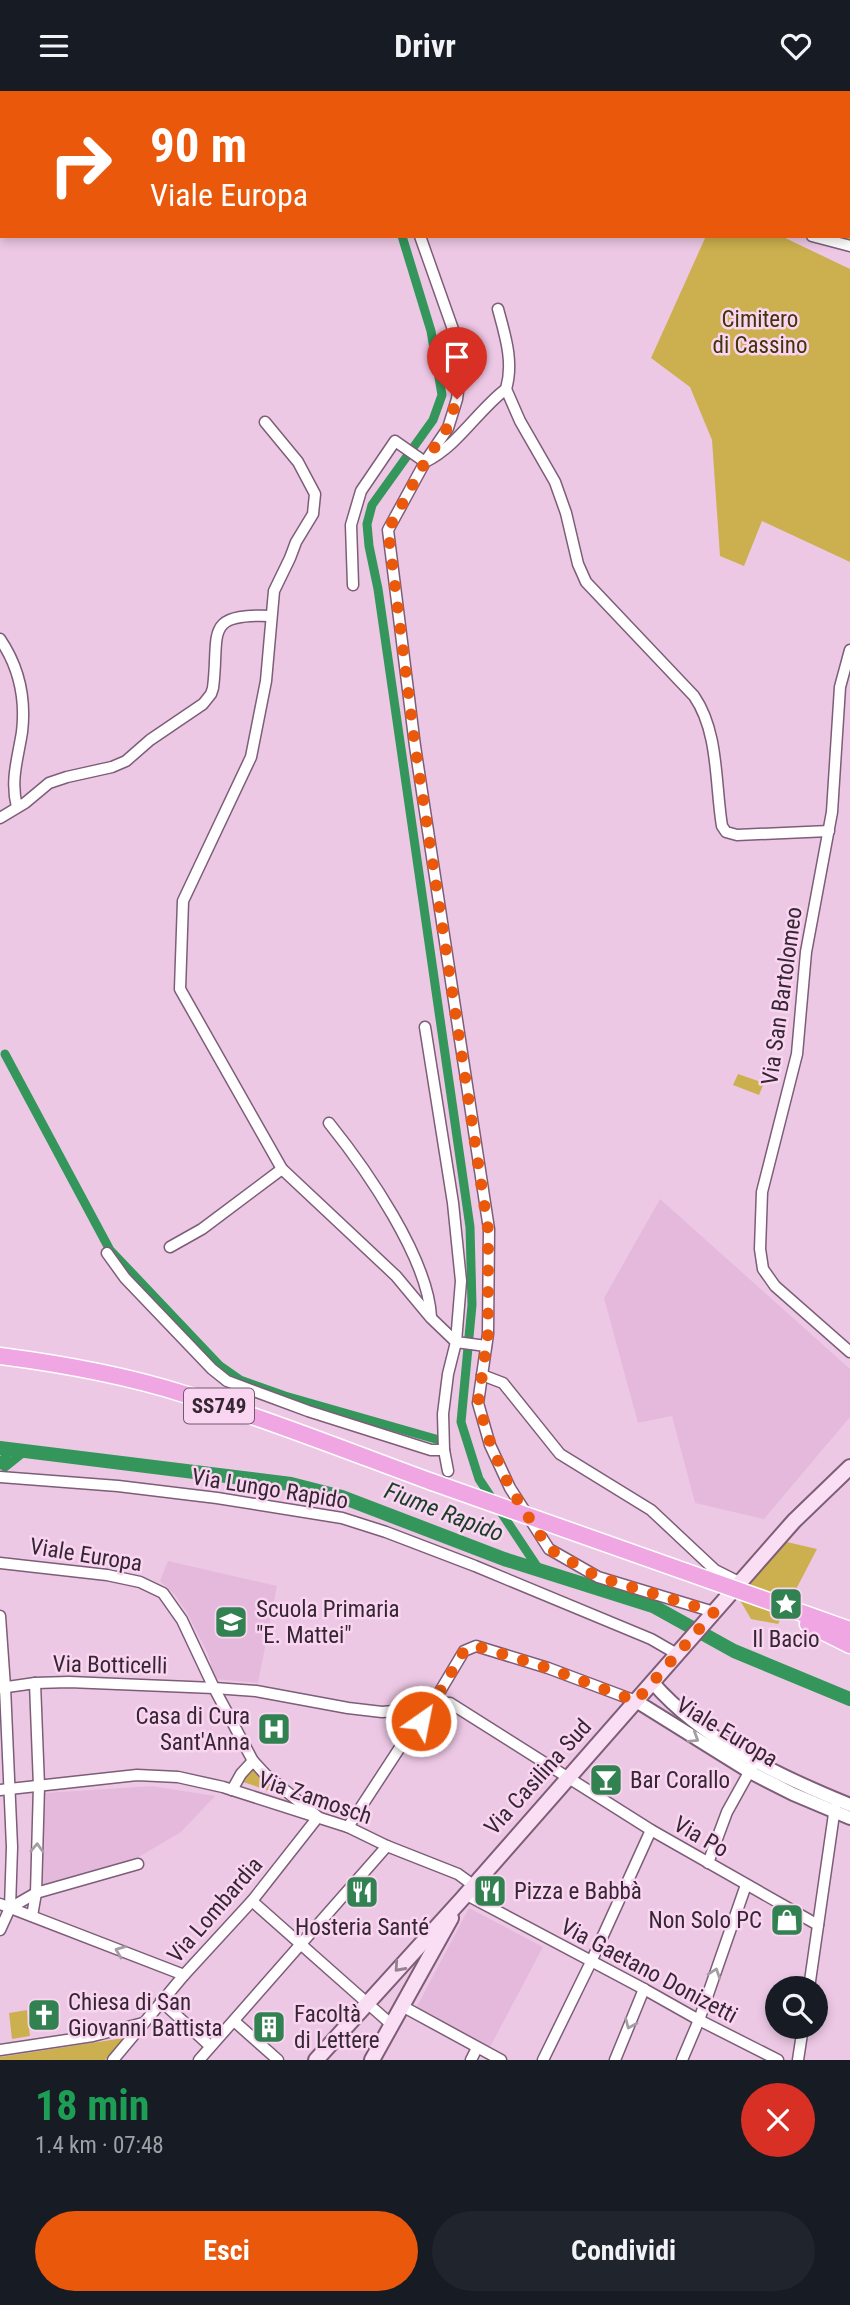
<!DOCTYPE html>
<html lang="it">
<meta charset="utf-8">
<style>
body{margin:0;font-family:"Roboto Condensed",sans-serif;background:#20242c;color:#f1f3f6;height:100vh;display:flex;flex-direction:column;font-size:26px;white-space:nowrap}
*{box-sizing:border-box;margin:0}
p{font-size:23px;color:#9ea1a6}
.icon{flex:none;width:38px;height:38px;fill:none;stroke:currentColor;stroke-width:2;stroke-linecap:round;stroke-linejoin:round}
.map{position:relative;height:1969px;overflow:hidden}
.panel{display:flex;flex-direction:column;background:#171b24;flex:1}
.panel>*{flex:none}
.guide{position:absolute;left:0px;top:0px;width:850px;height:147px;box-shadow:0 4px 10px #0003;background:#ea580c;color:#fff;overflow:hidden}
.tools{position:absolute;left:765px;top:1885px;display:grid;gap:14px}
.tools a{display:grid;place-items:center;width:63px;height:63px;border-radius:50%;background:#171b24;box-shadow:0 4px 10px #0003;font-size:35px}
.pin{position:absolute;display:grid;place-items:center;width:60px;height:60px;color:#fff;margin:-72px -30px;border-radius:50% 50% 50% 0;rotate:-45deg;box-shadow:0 0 7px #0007}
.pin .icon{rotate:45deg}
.me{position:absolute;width:77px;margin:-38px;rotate:33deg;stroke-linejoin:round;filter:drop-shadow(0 0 5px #0008)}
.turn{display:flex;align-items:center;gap:24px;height:147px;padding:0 35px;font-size:32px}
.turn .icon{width:91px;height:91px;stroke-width:2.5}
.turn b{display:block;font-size:49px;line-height:60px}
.round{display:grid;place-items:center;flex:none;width:74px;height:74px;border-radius:37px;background:#20242c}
.overview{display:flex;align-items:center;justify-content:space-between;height:119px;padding:0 35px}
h1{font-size:42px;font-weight:700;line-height:52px;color:#1e9e55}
.primary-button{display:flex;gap:14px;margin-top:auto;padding:14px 35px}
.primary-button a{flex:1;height:80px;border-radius:42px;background:#ea580c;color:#fff;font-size:28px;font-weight:700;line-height:80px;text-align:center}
.primary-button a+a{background:#20242c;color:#f1f3f6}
header{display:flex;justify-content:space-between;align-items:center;height:91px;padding:0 35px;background:#171b24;font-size:32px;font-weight:700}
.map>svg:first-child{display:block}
</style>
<header><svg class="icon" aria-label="menu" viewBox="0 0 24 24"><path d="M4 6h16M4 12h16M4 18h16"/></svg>Drivr<svg class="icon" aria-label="heart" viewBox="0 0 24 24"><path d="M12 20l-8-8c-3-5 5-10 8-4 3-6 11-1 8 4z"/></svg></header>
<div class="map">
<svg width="850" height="1969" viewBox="0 0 850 1969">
<rect width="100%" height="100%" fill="#edc8e5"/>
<!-- built -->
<g fill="#e5b9dc">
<polygon points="660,1108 850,1278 850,1326 764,1428 695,1412 672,1325 638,1332 604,1207"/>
<polygon points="168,1470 277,1495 258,1592 215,1588 208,1563 186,1520 175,1504 160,1490"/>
<polygon points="152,1695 215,1705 181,1741 137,1767 42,1797 45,1702"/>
<polygon points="469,1817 543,1856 489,1958 415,1919"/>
</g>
<!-- green -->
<g fill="#ccb04f">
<polygon points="695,0 850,0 850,153 824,145 849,145 849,2 695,2"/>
<polygon points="706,145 781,145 850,178 850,471 762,430 744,475 720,465 712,349 690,296 651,267"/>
<polygon points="738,983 764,992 759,1004 733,994"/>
<polygon points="787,1451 817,1458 778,1533 751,1528 738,1506"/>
<polygon points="253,1676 291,1707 243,1691"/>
<polygon points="27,1919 30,1945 12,1948 9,1922"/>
<polygon points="124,1947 105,1969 0,1969 0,1966"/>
</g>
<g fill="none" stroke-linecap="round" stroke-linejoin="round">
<!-- canal -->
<g stroke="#34965b" stroke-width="9">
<polyline points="300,0 302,2"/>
<polyline points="402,145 431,240 442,304 433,329 372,414 367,433 369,455 378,498 470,1136 472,1214 461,1331 479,1388 540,1480"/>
<polyline points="5,963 110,1159 220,1275 240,1289 285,1305 439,1349"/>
<polyline points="0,1374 10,1358"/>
<polyline points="5,1376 25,1360"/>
</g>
<!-- river -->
<polyline stroke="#34965b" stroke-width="14" points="0,1357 291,1393 342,1406 504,1468 653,1515 734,1560 850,1608"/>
<defs>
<g id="minor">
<polyline points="324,0 326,2"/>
<polyline points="749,2 750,0"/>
<polyline points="420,145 455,244 460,285 457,308 448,337 425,371 388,439 415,655 489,1138 488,1243 478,1312 490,1354 510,1397 549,1458 598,1486 714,1521"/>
<polyline points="812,145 850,155"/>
<path d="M498,218C505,244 514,271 506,298"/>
<polyline points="265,331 298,371 315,403 313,423 296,451 290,467 274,500 266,590 251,666 183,810 180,898 282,1078 396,1185 431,1227 456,1251 486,1255"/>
<path d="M353,494L351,434L361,400L395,350L425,371C458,355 477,320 506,298L520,330L555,391L566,422L578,473L586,491L694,605C719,641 715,693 722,735L726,741L737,744L829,740"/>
<path d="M0,548C19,576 26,607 22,641C18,667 10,689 17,716"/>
<polyline points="850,559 840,596 832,721 806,861 797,963 762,1101 760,1158 763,1178 775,1195 850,1261"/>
<path d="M0,727L25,712L49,692L67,686L112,676L126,670L150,649L203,613L211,603L213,597C220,543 202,522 271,525"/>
<polyline points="425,936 453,1112 461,1190 456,1251 448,1283 443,1323 444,1359 448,1380"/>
<path d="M329,1032C366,1078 428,1167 431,1226"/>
<polyline points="170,1156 202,1138 282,1078"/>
<polyline points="107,1162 125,1187 212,1278 227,1290 308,1320 431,1359 444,1359"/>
<polyline points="482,1284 503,1292 560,1363 651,1419 715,1479 739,1491"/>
<polyline points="0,1386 118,1395 217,1407 342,1427 386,1441 475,1475 651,1548 677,1563"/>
<polyline points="0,1472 107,1484 140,1491 163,1502 182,1529 214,1597 253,1670 265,1683 318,1726 252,1810 184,1884 113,1969"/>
<polyline points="0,1525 5,1596 12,1756 10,1817 0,1839"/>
<polyline points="0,1597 35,1592 69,1591 214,1597 256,1600 348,1617 382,1621 394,1620"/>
<circle cx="408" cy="1624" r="14"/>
<polyline points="427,1612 436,1607 464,1560 476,1555 548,1577 636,1610"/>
<polyline points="421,1619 439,1612 450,1612 651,1739 818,1834"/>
<polyline points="0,1699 137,1684 178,1686 223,1696 348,1736 387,1755 458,1783 473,1794"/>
<polyline points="232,1699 241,1683 253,1670"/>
<polyline points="348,1736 412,1638"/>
<polyline points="708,1772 727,1721 752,1676"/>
<polyline points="465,1803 644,1898 699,1929 778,1969"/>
<polyline points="252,1810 392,1934"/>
<polyline points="0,1813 184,1884"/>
<polyline points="10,1817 36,1802 138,1773"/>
<polyline points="32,1825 36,1802 39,1695 35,1592"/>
<polyline points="809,1897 835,1716"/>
<polyline points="161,1910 210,1955"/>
<polyline points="402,1915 501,1969"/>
<polyline points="234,1930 278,1969"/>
<polyline points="0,1959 93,1945 143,1932"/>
<polyline points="199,1969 387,1755"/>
<polyline points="471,1969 477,1957"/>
<polyline points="543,1969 591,1871 651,1739"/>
<polyline points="615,1969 644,1898"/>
<polyline points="682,1969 699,1929 746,1794"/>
<polyline points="798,1969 803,1936"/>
</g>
<g id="tertiary">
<path d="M653,1592C704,1650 779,1685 850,1714"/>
<polyline points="636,1610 750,1681 793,1703 850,1727"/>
</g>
<g id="secondary">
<polyline points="316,1969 462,1808 794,1430 850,1376"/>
<polyline points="372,1969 451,1827"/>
</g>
<g id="trunk">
<path d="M0,1265C62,1273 124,1284 184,1303C268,1328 350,1361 432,1391"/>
<polyline points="760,1507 850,1539"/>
<polyline points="808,1533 850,1554"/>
</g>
</defs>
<!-- minor casing -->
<use href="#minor" stroke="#7d5d77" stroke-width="13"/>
<!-- tertiary casing -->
<use href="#tertiary" stroke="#7d5d77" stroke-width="16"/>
<!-- secondary casing -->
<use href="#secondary" stroke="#7d5d77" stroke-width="18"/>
<!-- trunk casing -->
<use href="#trunk" stroke="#fff" stroke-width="19"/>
<!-- minor -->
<use href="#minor" stroke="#fff" stroke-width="10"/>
<!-- tertiary -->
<use href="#tertiary" stroke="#fff" stroke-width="12"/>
<!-- secondary -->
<use href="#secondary" stroke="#f9def4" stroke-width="14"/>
<!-- trunk -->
<use href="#trunk" stroke="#efa6e2" stroke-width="16"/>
<defs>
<polyline id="trunk-bridge" points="432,1391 760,1507"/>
</defs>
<!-- trunk-bridge casing -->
<use href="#trunk-bridge" stroke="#fff" stroke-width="19" stroke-linecap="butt"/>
<!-- trunk-bridge -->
<use href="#trunk-bridge" stroke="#efa6e2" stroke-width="16"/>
</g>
<!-- one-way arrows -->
<defs><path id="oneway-chevron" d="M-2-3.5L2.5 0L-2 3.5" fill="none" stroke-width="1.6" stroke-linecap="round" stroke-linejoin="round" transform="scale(1.75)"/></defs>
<g stroke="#a49ea3">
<use href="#oneway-chevron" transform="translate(694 1647) rotate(32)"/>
<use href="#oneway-chevron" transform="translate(37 1757) rotate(-88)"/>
<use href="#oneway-chevron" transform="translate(120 1860) rotate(-159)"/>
<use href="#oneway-chevron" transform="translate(715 1882) rotate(-71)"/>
<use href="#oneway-chevron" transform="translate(630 1933) rotate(113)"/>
</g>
<use stroke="#978293" href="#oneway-chevron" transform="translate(399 1876) rotate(132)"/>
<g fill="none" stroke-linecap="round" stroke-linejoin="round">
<!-- route -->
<polyline stroke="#ea580c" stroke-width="12" stroke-dasharray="0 21.6" points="421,1630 422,1623 419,1615 436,1607 464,1560 476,1555 548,1577 636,1610 714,1521 598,1486 549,1458 510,1397 491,1354 478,1312 488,1243 488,1138 415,655 388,439 425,371 447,337 457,308"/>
</g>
<!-- icons -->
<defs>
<symbol id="sight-square" viewBox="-11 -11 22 22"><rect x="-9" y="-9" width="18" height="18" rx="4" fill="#328150" stroke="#fad5f2"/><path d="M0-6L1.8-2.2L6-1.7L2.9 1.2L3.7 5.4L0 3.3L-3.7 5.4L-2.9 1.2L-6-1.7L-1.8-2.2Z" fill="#fff"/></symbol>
<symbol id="school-square" viewBox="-11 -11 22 22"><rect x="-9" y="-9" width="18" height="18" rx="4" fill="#328150" stroke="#fad5f2"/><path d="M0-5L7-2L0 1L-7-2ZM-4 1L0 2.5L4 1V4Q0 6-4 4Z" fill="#fff"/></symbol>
<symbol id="hospital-square" viewBox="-11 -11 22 22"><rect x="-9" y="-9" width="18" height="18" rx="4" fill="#328150" stroke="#fad5f2"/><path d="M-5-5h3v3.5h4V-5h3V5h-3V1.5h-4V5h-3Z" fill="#fff"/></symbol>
<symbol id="bar-square" viewBox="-11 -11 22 22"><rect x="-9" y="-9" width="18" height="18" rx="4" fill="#328150" stroke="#fad5f2"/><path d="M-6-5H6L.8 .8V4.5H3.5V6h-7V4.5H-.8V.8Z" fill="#fff"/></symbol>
<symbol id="restaurant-square" viewBox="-11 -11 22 22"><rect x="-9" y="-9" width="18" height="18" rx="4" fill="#328150" stroke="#fad5f2"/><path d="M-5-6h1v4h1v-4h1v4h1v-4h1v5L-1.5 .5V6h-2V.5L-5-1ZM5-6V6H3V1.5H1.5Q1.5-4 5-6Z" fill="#fff"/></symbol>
<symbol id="shop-square" viewBox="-11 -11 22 22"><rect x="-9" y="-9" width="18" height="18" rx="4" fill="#328150" stroke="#fad5f2"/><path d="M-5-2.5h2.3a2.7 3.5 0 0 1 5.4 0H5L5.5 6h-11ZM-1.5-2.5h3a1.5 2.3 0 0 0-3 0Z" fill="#fff"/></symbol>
<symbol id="church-square" viewBox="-11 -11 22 22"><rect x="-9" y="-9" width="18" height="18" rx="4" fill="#328150" stroke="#fad5f2"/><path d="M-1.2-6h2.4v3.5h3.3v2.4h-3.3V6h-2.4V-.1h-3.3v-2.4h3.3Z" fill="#fff"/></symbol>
<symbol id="building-square" viewBox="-11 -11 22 22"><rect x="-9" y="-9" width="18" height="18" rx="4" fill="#328150" stroke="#fad5f2"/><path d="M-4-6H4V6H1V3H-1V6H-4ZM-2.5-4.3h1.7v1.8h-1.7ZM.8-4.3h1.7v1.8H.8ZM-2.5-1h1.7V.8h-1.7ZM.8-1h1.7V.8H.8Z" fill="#fff"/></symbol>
</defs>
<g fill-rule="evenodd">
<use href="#sight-square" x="767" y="1494" width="38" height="38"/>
<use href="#school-square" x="212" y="1512" width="38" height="38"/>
<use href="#hospital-square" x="255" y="1619" width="38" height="38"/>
<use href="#bar-square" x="587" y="1670" width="38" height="38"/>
<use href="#restaurant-square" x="471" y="1781" width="38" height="38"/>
<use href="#restaurant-square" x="343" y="1782" width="38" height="38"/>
<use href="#shop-square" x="768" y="1810" width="38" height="38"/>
<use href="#church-square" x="25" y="1905" width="38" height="38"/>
<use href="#building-square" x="250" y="1917" width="38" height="38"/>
</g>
<g text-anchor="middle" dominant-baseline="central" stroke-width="5" stroke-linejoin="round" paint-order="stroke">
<!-- shield labels -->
<rect fill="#fad5f2" stroke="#705b6c" stroke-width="2" x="184" y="1297.5" width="70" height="35" rx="5"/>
<g font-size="21" font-weight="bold" fill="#352732">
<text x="219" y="1315">SS749</text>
</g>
<!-- park labels -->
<g font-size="23" fill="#413506" stroke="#fad5f2">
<text x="760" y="228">Cimitero<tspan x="760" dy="26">di Cassino</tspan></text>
</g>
<!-- street labels -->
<g font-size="23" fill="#352732" stroke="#fad5f2">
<text transform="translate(782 905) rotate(-82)">Via San Bartolomeo</text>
<text transform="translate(270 1398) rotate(9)">Via Lungo Rapido</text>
<text transform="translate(86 1464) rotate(9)">Viale Europa</text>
<text transform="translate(110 1574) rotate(1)">Via Botticelli</text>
<text transform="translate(727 1641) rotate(31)">Viale Europa</text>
<text transform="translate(538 1686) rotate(-48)">Via Casilina Sud</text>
<text transform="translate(315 1707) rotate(19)">Via Zamosch</text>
<text transform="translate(701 1746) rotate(30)">Via Po</text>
<text transform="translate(215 1819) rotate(-49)">Via Lombardia</text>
<text transform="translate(649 1880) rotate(28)">Via Gaetano Donizetti</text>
</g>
<!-- poi labels -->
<g font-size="23" fill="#352732" stroke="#fad5f2" text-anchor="start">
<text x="256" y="1518">Scuola Primaria<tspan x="256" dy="26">"E. Mattei"</tspan></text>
<text x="786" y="1548" text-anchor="middle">Il Bacio</text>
<text x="250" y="1625" text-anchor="end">Casa di Cura<tspan x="250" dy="26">Sant'Anna</tspan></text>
<text x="630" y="1689">Bar Corallo</text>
<text x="514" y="1800">Pizza e Babbà</text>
<text x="762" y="1829" text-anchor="end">Non Solo PC</text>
<text x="362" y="1836" text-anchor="middle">Hosteria Santé</text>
<text x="68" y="1911">Chiesa di San<tspan x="68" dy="26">Giovanni Battista</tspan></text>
<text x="294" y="1923">Facoltà<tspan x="294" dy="26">di Lettere</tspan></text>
</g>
<!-- water labels -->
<g font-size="24" font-style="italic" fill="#183f26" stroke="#fad5f2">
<text transform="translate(444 1421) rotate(21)">Fiume Rapido</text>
</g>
</g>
</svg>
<div class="tools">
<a><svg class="icon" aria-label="search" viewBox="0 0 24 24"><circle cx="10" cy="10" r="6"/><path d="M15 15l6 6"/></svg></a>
</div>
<div class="pin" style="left:457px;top:308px;background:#d93025"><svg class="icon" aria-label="arrive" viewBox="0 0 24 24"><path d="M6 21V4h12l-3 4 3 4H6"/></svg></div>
<svg class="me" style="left:421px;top:1630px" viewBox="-20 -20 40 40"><circle r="17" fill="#ea580c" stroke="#fff" stroke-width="3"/><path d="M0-11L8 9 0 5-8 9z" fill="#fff"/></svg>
<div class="guide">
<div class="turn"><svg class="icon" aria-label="right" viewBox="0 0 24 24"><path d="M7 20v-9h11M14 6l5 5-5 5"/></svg><div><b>90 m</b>Viale Europa</div></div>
</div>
</div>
<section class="panel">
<div class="overview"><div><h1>18 min</h1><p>1.4 km · 07:48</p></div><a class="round" style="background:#d93025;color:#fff"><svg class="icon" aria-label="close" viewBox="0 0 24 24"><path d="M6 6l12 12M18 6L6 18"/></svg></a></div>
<div class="primary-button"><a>Esci</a><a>Condividi</a></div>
</section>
